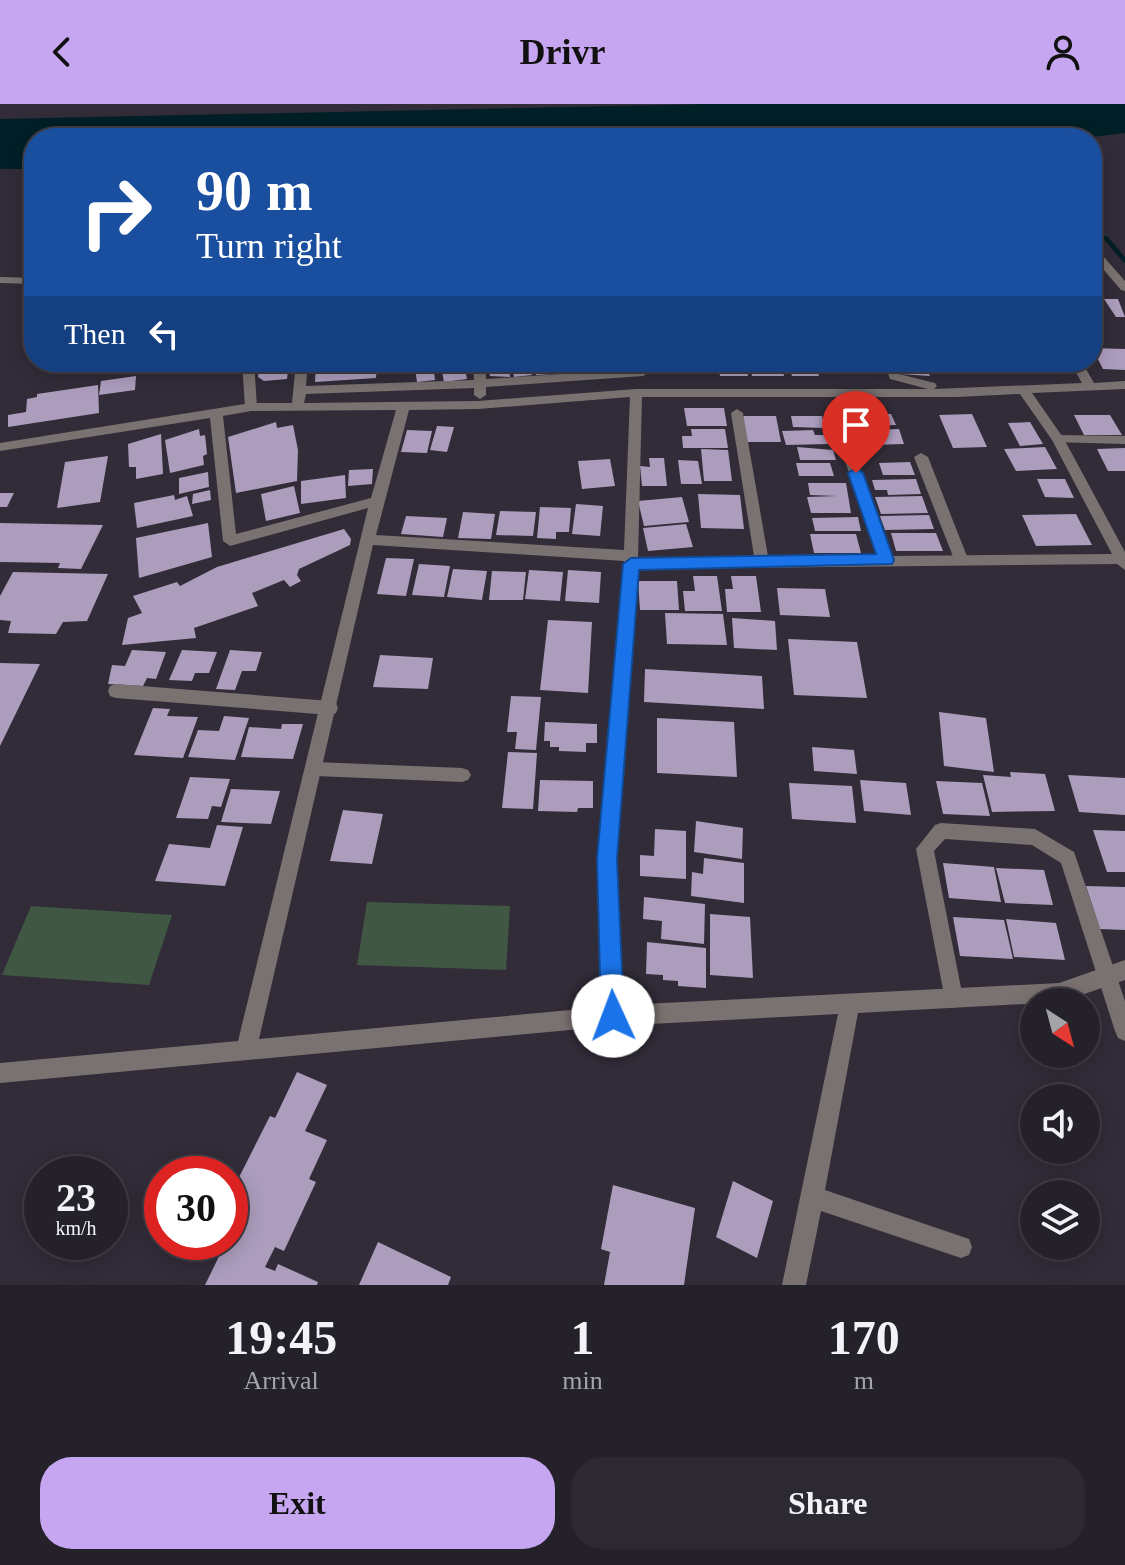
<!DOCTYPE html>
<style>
body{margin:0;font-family:"Times New Roman",serif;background:#2d2932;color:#f1f3f6;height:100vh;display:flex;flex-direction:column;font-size:30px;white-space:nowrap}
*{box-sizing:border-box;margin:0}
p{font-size:26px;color:#a3a3a8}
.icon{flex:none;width:44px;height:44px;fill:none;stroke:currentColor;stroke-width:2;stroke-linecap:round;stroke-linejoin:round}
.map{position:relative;height:1181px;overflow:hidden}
.panel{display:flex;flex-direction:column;background:#25212a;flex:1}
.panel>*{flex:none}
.top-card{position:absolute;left:24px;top:24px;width:1078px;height:244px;border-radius:32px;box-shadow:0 4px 20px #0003,0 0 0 2px #423e47;background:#1a4fa0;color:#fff;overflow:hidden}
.needle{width:52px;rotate:144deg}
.buttons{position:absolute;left:1020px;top:884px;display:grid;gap:16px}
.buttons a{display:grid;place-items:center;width:80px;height:80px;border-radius:50%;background:#25212a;box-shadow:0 4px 20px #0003,0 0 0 2px #423e47;font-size:40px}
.speed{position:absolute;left:24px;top:1052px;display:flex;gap:16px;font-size:40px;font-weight:700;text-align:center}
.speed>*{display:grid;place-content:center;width:104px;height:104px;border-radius:50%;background:#25212a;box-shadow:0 4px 20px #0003,0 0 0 2px #423e47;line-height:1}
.speed small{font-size:20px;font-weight:400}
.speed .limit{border:12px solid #d22;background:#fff;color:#111}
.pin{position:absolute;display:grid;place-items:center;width:68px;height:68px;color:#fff;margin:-82px -34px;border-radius:50% 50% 50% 0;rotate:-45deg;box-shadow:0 0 8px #0007}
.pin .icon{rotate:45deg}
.me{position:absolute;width:88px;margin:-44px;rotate:358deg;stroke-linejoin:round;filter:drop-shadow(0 0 6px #0008)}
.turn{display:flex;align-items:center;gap:28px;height:168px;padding:0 40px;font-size:36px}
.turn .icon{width:104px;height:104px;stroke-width:2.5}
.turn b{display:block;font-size:56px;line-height:68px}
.then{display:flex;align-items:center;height:76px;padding:0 40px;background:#0003;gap:16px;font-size:30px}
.eta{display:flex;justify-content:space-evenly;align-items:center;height:136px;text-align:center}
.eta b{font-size:48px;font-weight:600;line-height:56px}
.primary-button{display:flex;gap:16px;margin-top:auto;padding:16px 40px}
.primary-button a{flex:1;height:92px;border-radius:32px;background:#c6a6f0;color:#111;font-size:32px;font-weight:600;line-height:92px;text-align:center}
.primary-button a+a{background:#2d2932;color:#f1f3f6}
header{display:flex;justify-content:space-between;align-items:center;height:104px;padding:0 40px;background:#c6a6f0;color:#111;font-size:36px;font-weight:600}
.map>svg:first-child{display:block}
</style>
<header><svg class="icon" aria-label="back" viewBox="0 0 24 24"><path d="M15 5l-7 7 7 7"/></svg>Drivr<svg class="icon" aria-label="person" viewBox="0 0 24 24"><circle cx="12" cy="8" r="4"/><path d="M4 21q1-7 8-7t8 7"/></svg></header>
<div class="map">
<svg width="1125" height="1181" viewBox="0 0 1125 1181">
<rect width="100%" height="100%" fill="#312c38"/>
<!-- green -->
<g fill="#3f5743">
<polygon points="367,798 510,802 506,866 357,861"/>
<polygon points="31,802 172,811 149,881 2,871"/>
</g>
<!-- water -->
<polygon fill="#001f27" points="710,0 1125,0 1125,29 1083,34 945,30 891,34 34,34 34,65 0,65 0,15"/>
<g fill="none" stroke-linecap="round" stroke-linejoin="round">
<!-- stream -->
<g fill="#001f27" fill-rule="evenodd">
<path d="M1092,113C1096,115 1103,123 1102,127H1098L1092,119Z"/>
<polygon points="1103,132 1107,132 1125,153 1125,159 1123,158 1103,134"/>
</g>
</g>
<!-- building -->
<g fill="#ac9dbd">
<polygon points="1104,195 1118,195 1125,213 1116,213"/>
<polygon points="1092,244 1125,245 1125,266 1103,265"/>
<polygon points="289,258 287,275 264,277 258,273 260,260"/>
<polygon points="316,258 377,258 376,274 315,278"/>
<polygon points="414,258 433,258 435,276 417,278"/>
<polygon points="488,258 508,258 510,273 490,272"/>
<polygon points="511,258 529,258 532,271 514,273"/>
<polygon points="534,258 550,258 552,270 536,271"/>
<polygon points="553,258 574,258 576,267 555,269"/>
<polygon points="598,258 626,258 628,266 600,267"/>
<polygon points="676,258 707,258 709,270 677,270"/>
<polygon points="718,258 746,258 748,272 720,272"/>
<polygon points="749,258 781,258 784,272 752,272"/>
<polygon points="788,258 815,258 819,272 792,272"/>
<polygon points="826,258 876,258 877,261 866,261 867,267 828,266"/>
<polygon points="929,258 933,268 928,268 930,272 900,270 896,259"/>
<polygon points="955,258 982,258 988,270 947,270 944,264 957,264"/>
<polygon points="465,265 467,275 444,278 442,267"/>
<polygon points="136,272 135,286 99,291 101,277"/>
<polygon points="98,281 99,309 8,323 8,311 26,308 27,295 37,293 37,290"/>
<polygon points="684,304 724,304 727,322 687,322"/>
<polygon points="891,310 896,321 868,322 864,311"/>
<polygon points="972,310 987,343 953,344 939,311"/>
<polygon points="1074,311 1110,311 1122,331 1084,331"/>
<polygon points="743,312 776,312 781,338 747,338"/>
<polygon points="791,312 822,312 825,324 793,323"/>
<polygon points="276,318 277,324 293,321 298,346 297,377 236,389 228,333"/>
<polygon points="1030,318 1043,340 1020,342 1008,319"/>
<polygon points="437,322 454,323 447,348 430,346"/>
<polygon points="199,325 200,332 205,331 207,350 203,352 204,361 170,369 165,336"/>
<polygon points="691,325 725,325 728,344 683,344 682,332 692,332"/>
<polygon points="899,325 904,340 870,341 865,326"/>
<polygon points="407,326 432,327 427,349 401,348"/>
<polygon points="813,326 815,331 825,331 828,340 786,341 782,327"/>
<polygon points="161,330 163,370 136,375 136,363 129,363 128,340"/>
<polygon points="797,343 833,346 836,356 800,356"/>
<polygon points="1045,343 1057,365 1016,367 1004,345"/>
<polygon points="1125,344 1125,367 1108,367 1097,345"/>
<polygon points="701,345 728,346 732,377 704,377"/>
<polygon points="108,352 100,398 57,404 65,358"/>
<polygon points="649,354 664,354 667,382 642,382 640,362 650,363"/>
<polygon points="610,355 615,382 582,385 578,357"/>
<polygon points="678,356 698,357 702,380 681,380"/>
<polygon points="910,358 915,371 883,371 879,359"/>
<polygon points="796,359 830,359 834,372 799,372"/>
<polygon points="373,365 372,380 348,382 349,366"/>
<polygon points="208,368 209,383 179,390 179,374"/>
<polygon points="345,371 346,394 301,400 301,377"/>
<polygon points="916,375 921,390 888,391 887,386 875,386 872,376"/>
<polygon points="1037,375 1065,375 1074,394 1045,393"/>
<polygon points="808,379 846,379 851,409 811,409 807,393 837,392 810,391"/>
<polygon points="294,382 300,409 266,417 261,390"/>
<polygon points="210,386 211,396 192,400 193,390"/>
<polygon points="0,389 14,389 7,403 0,403"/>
<polygon points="698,390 740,391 744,425 701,424"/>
<polygon points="174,391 175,396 187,392 193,412 137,424 134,399"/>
<polygon points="922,392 928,409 881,410 875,393"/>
<polygon points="682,393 689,418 644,422 638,397"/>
<polygon points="576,400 603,402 600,432 572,430"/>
<polygon points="540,403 571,404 569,428 556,428 556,435 537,434"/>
<polygon points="500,407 536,408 533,432 496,431"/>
<polygon points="463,408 495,410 491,435 458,434"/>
<polygon points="1076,410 1092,441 1036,442 1022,411"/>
<polygon points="929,411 934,425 885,426 880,412"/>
<polygon points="406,412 447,414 443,433 401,430"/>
<polygon points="858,413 861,427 815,427 812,414"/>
<polygon points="0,419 103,421 81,465 58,464 60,459 0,458"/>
<polygon points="208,419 212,453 139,474 136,434"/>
<polygon points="686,420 693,443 648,447 643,424"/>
<polygon points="344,425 351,435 350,441 299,465 297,471 301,477 290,483 284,476 252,489 258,502 194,524 196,534 122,541 128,514 142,509 133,492 177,478 180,482 217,463"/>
<polygon points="891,429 936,429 943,447 896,447"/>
<polygon points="810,430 856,430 861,449 814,449"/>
<polygon points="386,454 414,455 406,492 377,490"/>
<polygon points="419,460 450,462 444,493 412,491"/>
<polygon points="453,465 487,467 482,496 447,493"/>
<polygon points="529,466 563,468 560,497 525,495"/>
<polygon points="568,466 601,468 599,499 565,497"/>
<polygon points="492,467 526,468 523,496 489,496"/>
<polygon points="13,468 108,470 87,517 63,518 56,530 8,529 11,517 0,516 0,492"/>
<polygon points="693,472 717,472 722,507 685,507 683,487 695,487"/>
<polygon points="731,472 756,472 761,508 727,508 725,485 733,485"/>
<polygon points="638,477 677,477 679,506 640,506"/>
<polygon points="777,484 825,485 830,513 780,511"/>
<polygon points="665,509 723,510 727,541 667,540"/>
<polygon points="732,514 775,517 777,546 734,544"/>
<polygon points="548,516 592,518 588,589 540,586"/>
<polygon points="788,535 857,538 867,594 794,591"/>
<polygon points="132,546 166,548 156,575 147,574 143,582 108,580 112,561 125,562"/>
<polygon points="182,546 217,548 209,569 195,569 192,577 169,576"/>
<polygon points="230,546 262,548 256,567 242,567 235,586 216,585"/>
<polygon points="380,551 433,554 428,585 373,583"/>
<polygon points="0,559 40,560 0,642"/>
<polygon points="645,565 762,572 764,605 644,598"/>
<polygon points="511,592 541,593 536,646 515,645 517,628 507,628"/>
<polygon points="153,604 170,605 167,612 198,613 183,654 134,651"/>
<polygon points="939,608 986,614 994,668 944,662"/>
<polygon points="224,612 249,614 235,656 188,653 198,626 219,627"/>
<polygon points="657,614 734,618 737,673 657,669"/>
<polygon points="545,618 597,620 597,639 586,639 586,648 559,647 559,643 550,643 550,637 544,637"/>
<polygon points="282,620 303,620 293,655 241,653 249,623 281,625"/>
<polygon points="812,643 854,646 857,670 814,667"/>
<polygon points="508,648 537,649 533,705 502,704"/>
<polygon points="1010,668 1045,670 1055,707 992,708 983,671 1011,673"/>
<polygon points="1068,671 1125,674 1125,711 1079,708"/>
<polygon points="190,673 230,675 221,703 212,702 208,715 176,714"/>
<polygon points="540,676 593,677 593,704 578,704 577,708 538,707"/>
<polygon points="860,676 906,679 911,711 864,707"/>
<polygon points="936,677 982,679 990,712 943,710"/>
<polygon points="789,679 852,682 856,719 792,715"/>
<polygon points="231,685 280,687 271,720 221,718"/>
<polygon points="343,706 383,710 372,760 330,757"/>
<polygon points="696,717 743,724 742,755 694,748"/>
<polygon points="217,721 243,723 225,782 155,777 169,740 210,744"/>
<polygon points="655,725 686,727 686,775 640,772 640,751 654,752"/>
<polygon points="1093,726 1125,727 1125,768 1107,768"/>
<polygon points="704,754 744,759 744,799 691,792 692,768 703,770"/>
<polygon points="943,759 994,763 1001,798 949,794"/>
<polygon points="996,764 1044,766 1053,801 1005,799"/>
<polygon points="1086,782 1125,783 1125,826 1100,825"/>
<polygon points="644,793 705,800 704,840 661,835 662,817 643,815"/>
<polygon points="710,810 750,813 753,874 710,871"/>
<polygon points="953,813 1004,816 1013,855 960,852"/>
<polygon points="1006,815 1056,819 1065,856 1014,853"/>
<polygon points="647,838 706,844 706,884 678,882 678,877 663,876 663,871 646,870"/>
<polygon points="297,968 327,981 305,1027 327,1036 309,1075 316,1078 284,1147 275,1143 265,1163 275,1167 278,1160 318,1178 317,1181 205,1181 226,1138 230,1138 233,1123 230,1122 230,1091 270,1012 275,1014"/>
<polygon points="733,1077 773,1097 757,1154 716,1133"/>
<polygon points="613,1081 695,1104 684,1181 604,1181 610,1148 601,1145"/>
<polygon points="378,1138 451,1173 448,1181 359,1181"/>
</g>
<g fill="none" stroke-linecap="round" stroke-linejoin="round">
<!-- lane -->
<g fill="#7a7271" fill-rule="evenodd">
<polygon points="242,258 254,258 257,303 251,307 245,303"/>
<polygon points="737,305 743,309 769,458 762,463 755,458 731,309"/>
<polygon points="1058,331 1125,332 1125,340 1053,338 1053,332"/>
<polygon points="921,349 928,353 968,455 966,459 961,460 954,455 914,353"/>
<polygon points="116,580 330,597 336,599 338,604 336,609 330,611 116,594 110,592 108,587 110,582"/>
<polygon points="315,658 462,664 468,666 471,671 468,676 462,678 315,672 309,670 307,665 309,660"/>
<polygon points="941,719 1035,725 1074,748 1125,897 1125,937 1118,934 1115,927 1061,759 1032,741 945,735 934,747 963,894 960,901 953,904 946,901 916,745 935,721"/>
</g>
<!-- street -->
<g fill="#7a7271" fill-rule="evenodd">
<polygon points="1092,143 1096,144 1125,177 1125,187 1121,186 1092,152"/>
<polygon points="0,173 34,174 34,180 0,179"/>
<path d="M296,258H308L306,282L474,276L473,258H485L486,275L637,265V258H649V268L643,272L486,283V291L480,295L474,291V284L306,290L304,299L478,297L636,285H928L890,275L884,258H896L899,270L935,279L937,282L934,285L1082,279L1070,258H1082L1094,279L1125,277V285L1032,289L1064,335L1125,448V466L1117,460L638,465L616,755L623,901L1059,879L1125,856V876L1061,898L858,909L825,1086L969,1135L972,1143L969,1151L961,1154L821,1107L806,1181H782L838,910L613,922L0,979V959L238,937L368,404L230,442L223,437L210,314L0,347V339L251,299H292ZM1020,290L1052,336L1112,450L892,452L841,311L835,307L829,311L878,452L638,455L642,293H956ZM630,293L624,446L376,431L409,306L478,305ZM396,306L371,394L236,430L223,312L251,307ZM373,441L624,457L598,755L603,903L259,935Z"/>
</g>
</g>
<!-- route -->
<polygon fill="#1a73e8" stroke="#114b97" stroke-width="2" points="856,364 863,369 894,456 892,460 639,466 617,755 624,912 621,920 613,923 605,920 601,912 597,755 623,460 631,454 876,450 848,369"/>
</svg>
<div class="buttons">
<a><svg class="needle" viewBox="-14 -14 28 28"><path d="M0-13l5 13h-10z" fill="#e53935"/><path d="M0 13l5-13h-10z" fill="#a3a3a8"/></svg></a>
<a><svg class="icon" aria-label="sound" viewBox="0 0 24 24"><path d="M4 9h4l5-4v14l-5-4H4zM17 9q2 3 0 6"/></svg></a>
<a><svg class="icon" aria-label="layers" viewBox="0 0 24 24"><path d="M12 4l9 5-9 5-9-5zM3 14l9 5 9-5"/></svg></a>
</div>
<div class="speed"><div>23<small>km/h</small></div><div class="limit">30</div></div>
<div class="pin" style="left:856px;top:369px;background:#d93025"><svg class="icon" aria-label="arrive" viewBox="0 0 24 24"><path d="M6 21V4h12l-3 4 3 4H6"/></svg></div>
<svg class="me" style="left:613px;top:912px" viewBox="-20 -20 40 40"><circle r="19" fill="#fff"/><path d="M0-13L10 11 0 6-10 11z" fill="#1a73e8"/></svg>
<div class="top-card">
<div class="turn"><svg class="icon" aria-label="right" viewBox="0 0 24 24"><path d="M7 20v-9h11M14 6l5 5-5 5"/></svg><div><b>90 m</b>Turn right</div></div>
<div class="then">Then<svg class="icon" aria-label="left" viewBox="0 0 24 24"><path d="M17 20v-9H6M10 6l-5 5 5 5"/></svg></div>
</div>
</div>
<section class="panel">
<div class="eta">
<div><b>19:45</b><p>Arrival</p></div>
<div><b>1</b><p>min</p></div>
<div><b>170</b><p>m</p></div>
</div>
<div class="primary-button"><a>Exit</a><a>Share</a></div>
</section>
